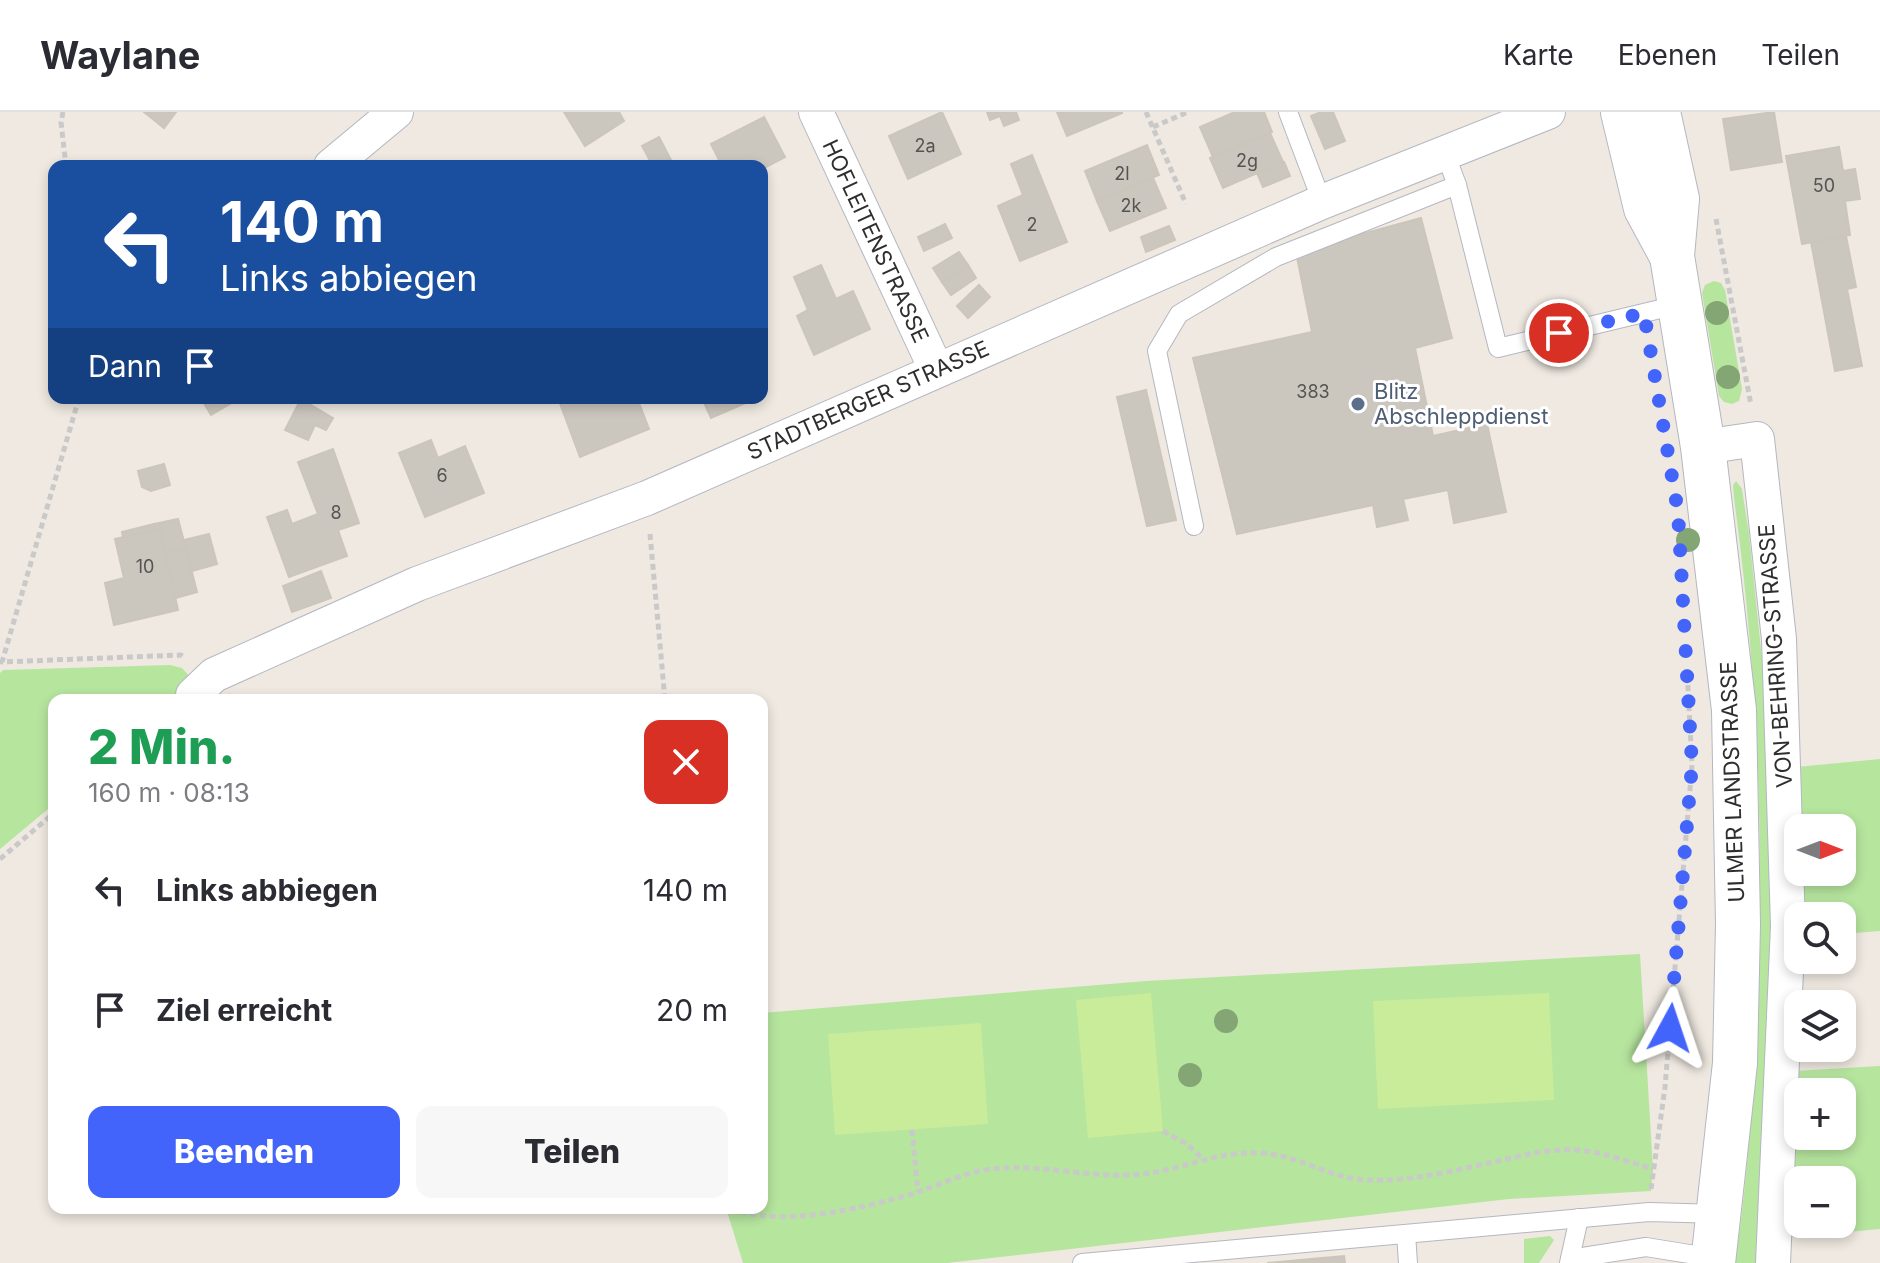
<!DOCTYPE html>
<html lang="de">
<meta charset="utf-8">
<style>
body{margin:0;font-family:Inter,sans-serif;background:#f7f7f7;color:#2b2b33;height:100vh;display:flex;flex-direction:column;font-size:30px;white-space:nowrap}
*{box-sizing:border-box;margin:0}
p{font-size:26px;color:#7c7c81}
.icon{flex:none;width:44px;height:44px;fill:none;stroke:currentColor;stroke-width:2;stroke-linecap:round;stroke-linejoin:round}
.map{position:relative;flex:1;overflow:hidden}
.panel{position:absolute;left:48px;top:582px;width:720px;height:520px;display:flex;flex-direction:column;background:#fff;border-radius:16px;box-shadow:0 4px 12px #0003}
.panel>*{flex:none}
.top-card{position:absolute;left:48px;top:48px;width:720px;height:244px;border-radius:16px;box-shadow:0 4px 12px #0003;background:#1a4fa0;color:#fff;overflow:hidden}
.needle{width:52px;rotate:90deg}
.fabs{position:absolute;left:1784px;top:702px;display:grid;gap:16px}
.fabs a{display:grid;place-items:center;width:72px;height:72px;border-radius:16px;background:#fff;box-shadow:0 4px 12px #0003;font-size:40px}
.pin{position:absolute;display:grid;place-items:center;width:68px;height:68px;color:#fff;margin:-34px;border:4px solid #fff;border-radius:50%;box-shadow:0 2px 8px #0007}
.me{position:absolute;width:88px;margin:-44px;rotate:5deg;stroke-linejoin:round;filter:drop-shadow(0 0 6px #0008)}
.turn{display:flex;align-items:center;gap:28px;height:168px;padding:0 40px;font-size:36px}
.turn .icon{width:104px;height:104px;stroke-width:2.5}
.turn b{display:block;font-size:56px;line-height:68px}
.then{display:flex;align-items:center;height:76px;padding:0 40px;background:#0003;gap:16px;font-size:30px}
.round{display:grid;place-items:center;flex:none;width:84px;height:84px;border-radius:16px;background:#f7f7f7}
.head{display:flex;align-items:center;justify-content:space-between;height:136px;padding:0 40px}
h1{font-size:48px;font-weight:800;line-height:60px;color:#1e9e55}
.cta{display:flex;gap:16px;margin-top:auto;padding:16px 40px}
.cta a{flex:1;height:92px;border-radius:16px;background:#4264fb;color:#fff;font-size:32px;font-weight:800;line-height:92px;text-align:center}
.cta a+a{background:#f7f7f7;color:#2b2b33}
ul{padding:0;list-style:none}
li{display:flex;align-items:center;gap:24px;height:120px;padding:0 40px}
li div{flex:1}
li b{display:block;font-size:30px}
li em{font-style:normal}
header{display:flex;align-items:center;gap:48px;box-sizing:border-box;height:112px;padding:0 40px;background:#fff;border-bottom:2px solid #e1e1e2}
header strong{font-size:38px}
nav{display:flex;gap:44px;margin-inline-start:auto;font-size:28px}
.map>svg:first-child{display:block}
</style>
<header>
<strong>Waylane</strong>
<nav><a>Karte</a><a>Ebenen</a><a>Teilen</a></nav>
</header>
<div class="map">
<svg width="1880" height="1151" viewBox="0 0 1880 1151">
<rect width="100%" height="100%" fill="#efe9e1"/>
<!-- green -->
<g fill="#b6e59e" fill-rule="evenodd">
<polygon points="1714,169 1721,171 1725,178 1742,277 1739,289 1732,292 1724,290 1719,284 1702,181 1705,173"/>
<path d="M1736,369L1742,377L1749,422L1767,595L1772,822L1759,1151H1735C1745,1087 1750,1022 1754,957C1766,767 1760,575 1734,386L1733,373Z"/>
<polygon points="170,553 182,556 190,565 181,588 54,588 54,692 0,737 0,561 3,558"/>
<path d="M1880,647V819L1842,822V804H1798L1797,655ZM1798,716H1842V760H1798Z"/>
<polygon points="1640,842 1653,1057 1651,1079 1509,1087 947,1151 743,1151 726,1096 762,1096 762,901 1146,869"/>
<path d="M1880,954V1117L1782,1126L1794,959ZM1798,980H1842V1024H1798ZM1798,1068H1842V1112H1798Z"/>
<polygon points="1550,1124 1554,1128 1539,1151 1524,1151 1524,1127"/>
</g>
<!-- pitch -->
<g fill="#c9ec9a">
<polygon points="1151,881 1163,1019 1088,1026 1076,888"/>
<polygon points="1549,881 1554,988 1378,997 1373,889"/>
<polygon points="981,911 988,1012 835,1023 828,922"/>
</g>
<!-- building -->
<g fill="#cbc7bf" stroke="#cbc5ba" stroke-width="2">
<polygon points="144,0 176,0 164,16"/>
<polygon points="564,0 619,0 624,9 585,34"/>
<polygon points="942,0 961,42 908,67 889,24"/>
<polygon points="987,0 1016,0 1019,8 1004,14 1000,4 990,8"/>
<polygon points="1057,0 1122,0 1122,1 1067,24"/>
<polygon points="1264,0 1272,20 1213,45 1200,15 1235,0"/>
<polygon points="1321,0 1333,0 1345,29 1325,37 1311,4"/>
<polygon points="1774,0 1782,50 1731,58 1723,7"/>
<polygon points="764,5 785,45 762,57 762,54 722,54 711,32"/>
<polygon points="1270,21 1283,50 1223,76 1210,46"/>
<polygon points="659,25 672,50 664,54 653,54 642,34"/>
<polygon points="1147,33 1159,63 1097,89 1085,59"/>
<polygon points="1839,35 1843,59 1855,57 1860,87 1845,89 1850,123 1802,132 1786,44"/>
<polygon points="1032,43 1067,130 1020,149 998,94 1023,83 1011,52"/>
<polygon points="1284,50 1290,64 1263,75 1257,61"/>
<polygon points="1153,66 1166,96 1110,119 1097,89"/>
<polygon points="1421,106 1452,226 1415,236 1433,324 1487,312 1506,400 1454,411 1448,378 1403,387 1408,408 1377,415 1373,393 1237,422 1193,246 1312,220 1296,140"/>
<polygon points="945,112 952,126 924,139 918,125"/>
<polygon points="1169,114 1175,128 1146,140 1141,125"/>
<polygon points="1846,124 1856,175 1847,177 1862,254 1835,259 1811,130"/>
<polygon points="959,140 968,153 942,170 933,156"/>
<polygon points="821,153 836,187 853,179 870,217 814,243 797,204 808,198 794,165"/>
<polygon points="968,153 976,166 951,183 942,170"/>
<polygon points="979,173 990,185 968,206 957,194"/>
<polygon points="1146,278 1176,408 1147,414 1117,285"/>
<polygon points="201,286 240,286 211,303"/>
<polygon points="558,286 637,286 649,317 580,345"/>
<polygon points="702,286 757,286 711,306"/>
<polygon points="301,287 333,306 326,318 315,313 308,328 285,318"/>
<polygon points="431,328 438,346 465,334 484,381 425,405 399,341"/>
<polygon points="333,337 359,411 338,418 347,444 289,465 267,405 287,398 292,412 318,402 298,350"/>
<polygon points="164,352 170,373 151,379 142,375 138,359"/>
<polygon points="178,407 186,437 165,441 160,417 155,418 154,412"/>
<polygon points="154,412 155,418 123,425 122,420"/>
<polygon points="160,417 178,498 114,513 105,471 124,466 115,427"/>
<polygon points="209,422 217,452 192,459 184,428"/>
<polygon points="186,437 197,480 176,486 165,441"/>
<polygon points="321,459 331,486 292,500 283,474"/>
<polygon points="1344,1144 1345,1151 1267,1151"/>
</g>
<g fill="none" stroke-linecap="round" stroke-linejoin="round">
<defs>
<g id="lane">
<polyline points="1288,0 1322,90"/>
<polyline points="1457,73 1498,236 1681,192"/>
<polyline points="1194,414 1157,239 1179,202 1276,145 1457,73 1445,41"/>
<polyline points="1406,1122 1408,1151"/>
<polyline points="1570,1147 1646,1135 1714,1146"/>
<polyline points="1082,1151 1649,1100 1720,1102"/>
<polyline points="1569,1151 1579,1106"/>
</g>
<g id="street">
<polyline points="816,0 936,257"/>
<polyline points="331,54 396,0"/>
<polyline points="1703,335 1757,327 1779,527 1788,814 1773,1151"/>
<polyline points="193,583 214,563 417,472 647,386 1322,90 1548,0"/>
</g>
<g id="secondary">
<polyline points="1623,0 1646,96 1672,144"/>
<polyline points="1658,0 1677,87 1672,144 1703,335 1734,598 1738,812 1735,951 1713,1151"/>
</g>
</defs>
<!-- lane casing -->
<use href="#lane" stroke="#b4b7c1" stroke-width="20"/>
<!-- street casing -->
<use href="#street" stroke="#b4b7c1" stroke-width="36"/>
<!-- secondary casing -->
<use href="#secondary" stroke="#b4b7c1" stroke-width="46"/>
<!-- path -->
<g stroke="#c9c9c9" stroke-width="5" stroke-dasharray="6 4" stroke-linecap="butt">
<polyline points="63,0 61,10 66,54"/>
<polyline points="1146,0 1186,92"/>
<polyline points="1153,15 1188,0"/>
<polyline points="1716,107 1751,293"/>
<polyline points="79,286 2,550 181,543 185,546"/>
<polyline points="650,422 665,588"/>
<polyline points="0,747 54,701"/>
<polyline points="912,1018 918,1080"/>
<polyline points="1163,1019 1187,1032 1201,1045"/>
<polyline points="1651,1077 1665,975 1692,653 1687,557"/>
<path d="M731,1096C777,1117 868,1095 915,1081C936,1074 957,1064 979,1059C1032,1048 1088,1068 1142,1062C1186,1057 1214,1039 1261,1041C1298,1043 1331,1067 1367,1068C1408,1070 1453,1059 1493,1050C1521,1044 1548,1036 1577,1038C1603,1040 1629,1050 1653,1057"/>
</g>
<!-- lane -->
<use href="#lane" stroke="#fff" stroke-width="18"/>
<!-- street -->
<use href="#street" stroke="#fff" stroke-width="34"/>
<!-- secondary -->
<use href="#secondary" stroke="#fff" stroke-width="44"/>
</g>
<!-- trees -->
<g fill="#84a574">
<circle cx="1717" cy="201" r="12"/>
<circle cx="1728" cy="265" r="12"/>
<circle cx="1688" cy="428" r="12"/>
<circle cx="1226" cy="909" r="12"/>
<circle cx="1190" cy="963" r="12"/>
</g>
<g fill="none" stroke-linecap="round" stroke-linejoin="round">
<!-- route -->
<polyline stroke="#4264fb" stroke-width="14" stroke-dasharray="0 25.2" points="1559,221 1644,201 1678,400 1692,653 1670,916"/>
</g>
<!-- markers -->
<circle fill="#5c6f8a" stroke="#fff" stroke-width="3" cx="1358" cy="292" r="8"/>
<g text-anchor="middle" dominant-baseline="central" stroke-width="6" stroke-linejoin="round" paint-order="stroke">
<!-- number labels -->
<g font-size="18" fill="#555452">
<text x="925" y="33">2a</text>
<text x="1247" y="48">2g</text>
<text x="1122" y="61">2l</text>
<text x="1824" y="73">50</text>
<text x="1131" y="93">2k</text>
<text x="1032" y="112">2</text>
<text x="1313" y="279">383</text>
<text x="442" y="363">6</text>
<text x="336" y="400">8</text>
<text x="145" y="454">10</text>
</g>
<!-- street labels -->
<g font-size="22" fill="#2e2e2e" stroke="#fff">
<text transform="translate(876 129) rotate(65)">HOFLEITENSTRASSE</text>
<text transform="translate(868 288) rotate(-24)">STADTBERGER STRASSE</text>
<text transform="translate(1775 544) rotate(-94)">VON-BEHRING-STRASSE</text>
<text transform="translate(1732 670) rotate(-92)">ULMER LANDSTRASSE</text>
</g>
<!-- service labels -->
<g font-size="22" fill="#4e5e75" stroke="#fff" text-anchor="start">
<text x="1374" y="279">Blitz<tspan x="1374" dy="25">Abschleppdienst</tspan></text>
</g>
</g>
</svg>
<div class="fabs">
<a><svg class="needle" viewBox="-14 -14 28 28"><path d="M0-13l5 13h-10z" fill="#e53935"/><path d="M0 13l5-13h-10z" fill="#7c7c81"/></svg></a>
<a><svg class="icon" aria-label="search" viewBox="0 0 24 24"><circle cx="10" cy="10" r="6"/><path d="M15 15l6 6"/></svg></a>
<a><svg class="icon" aria-label="layers" viewBox="0 0 24 24"><path d="M12 4l9 5-9 5-9-5zM3 14l9 5 9-5"/></svg></a>
<a>+</a>
<a>−</a>
</div>
<div class="pin" style="left:1559px;top:221px;background:#d93025"><svg class="icon" aria-label="arrive" viewBox="0 0 24 24"><path d="M6 21V4h12l-3 4 3 4H6"/></svg></div>
<svg class="me" style="left:1670px;top:916px" viewBox="-20 -20 40 40"><path d="M0-17L14 15 0 8-14 15z" fill="#4264fb" stroke="#fff" stroke-width="4"/></svg>
<div class="top-card">
<div class="turn"><svg class="icon" aria-label="left" viewBox="0 0 24 24"><path d="M17 20v-9H6M10 6l-5 5 5 5"/></svg><div><b>140 m</b>Links abbiegen</div></div>
<div class="then">Dann<svg class="icon" aria-label="arrive" viewBox="0 0 24 24"><path d="M6 21V4h12l-3 4 3 4H6"/></svg></div>
</div>
<section class="panel">
<div class="head"><div><h1>2 Min.</h1><p>160 m · 08:13</p></div><a class="round" style="background:#d93025;color:#fff"><svg class="icon" aria-label="close" viewBox="0 0 24 24"><path d="M6 6l12 12M18 6L6 18"/></svg></a></div>
<ul>
<li><svg class="icon" aria-label="left" viewBox="0 0 24 24"><path d="M17 20v-9H6M10 6l-5 5 5 5"/></svg><div><b>Links abbiegen</b></div><em>140 m</em></li>
<li><svg class="icon" aria-label="arrive" viewBox="0 0 24 24"><path d="M6 21V4h12l-3 4 3 4H6"/></svg><div><b>Ziel erreicht</b></div><em>20 m</em></li>
</ul>
<div class="cta"><a>Beenden</a><a>Teilen</a></div>
</section>
</div>
